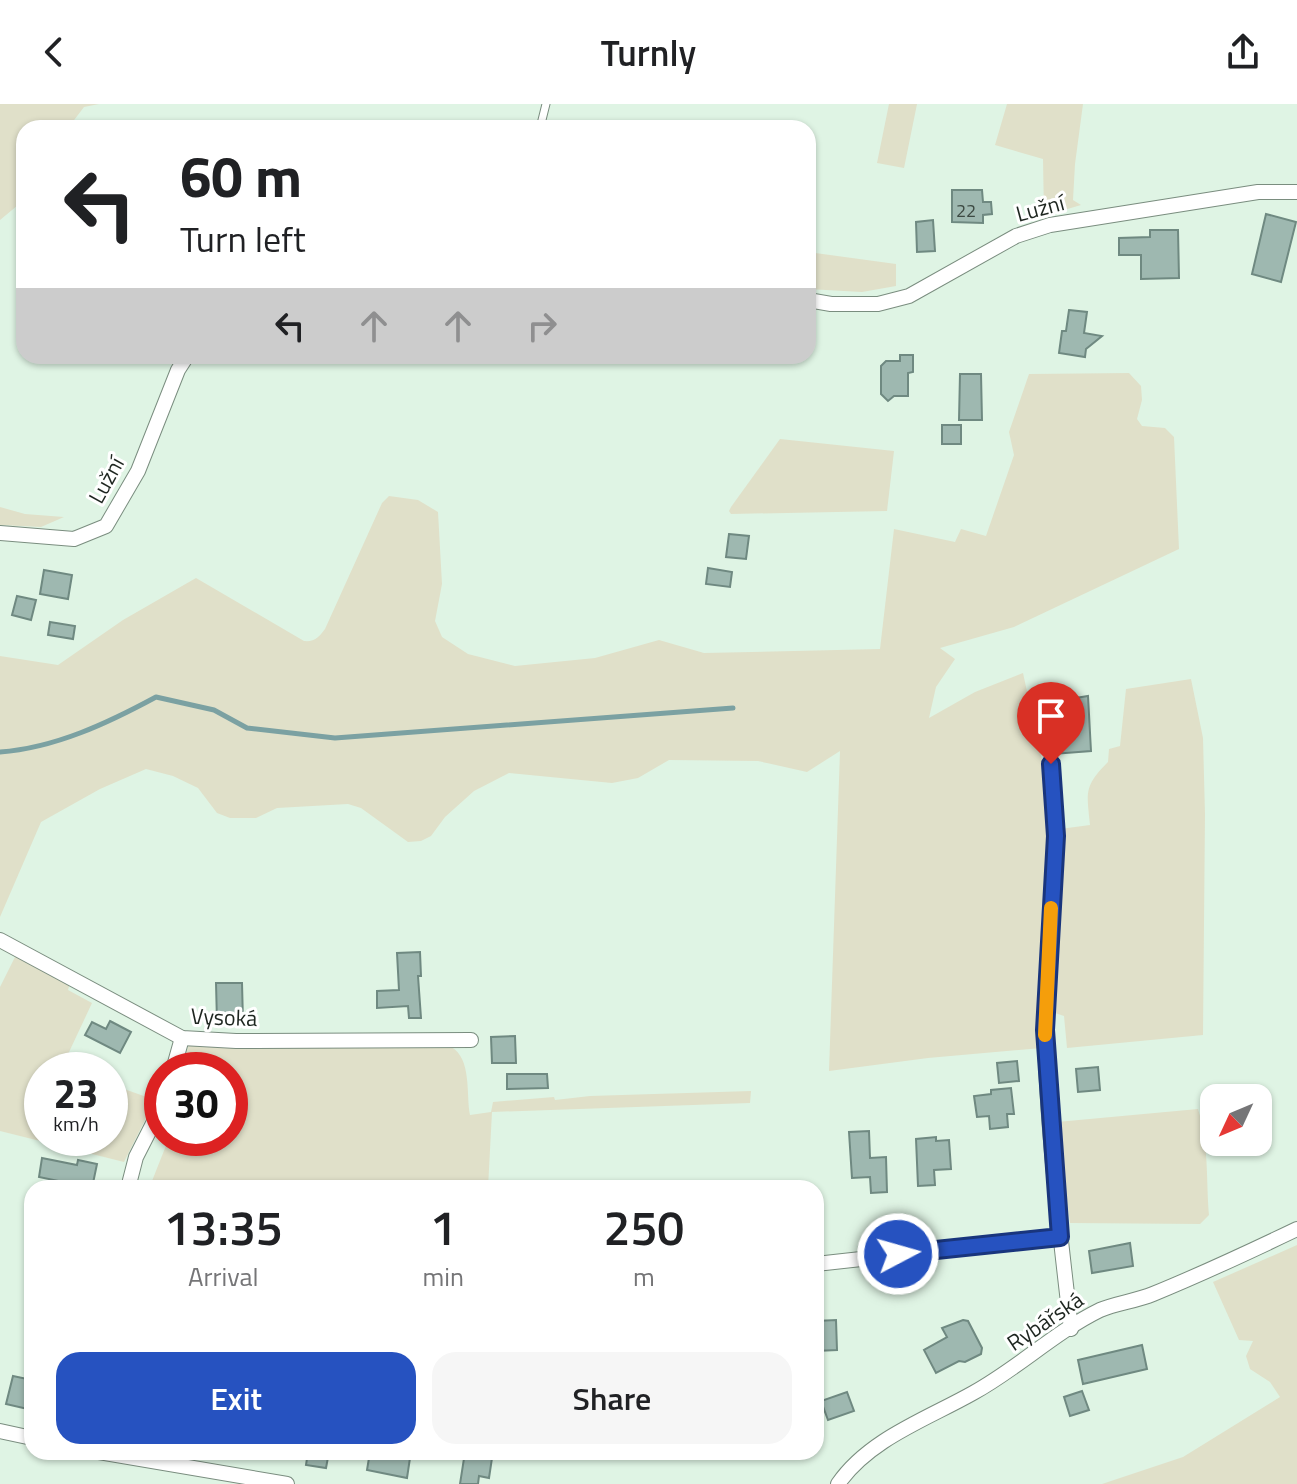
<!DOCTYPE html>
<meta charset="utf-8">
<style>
body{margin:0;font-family:"Titillium Web",sans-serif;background:#f6f6f6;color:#202124;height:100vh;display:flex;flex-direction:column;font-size:30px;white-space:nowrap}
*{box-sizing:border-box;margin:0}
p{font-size:26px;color:#757577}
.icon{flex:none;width:44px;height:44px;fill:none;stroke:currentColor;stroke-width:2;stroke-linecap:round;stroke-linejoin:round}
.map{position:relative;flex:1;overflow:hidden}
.panel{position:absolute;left:24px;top:1076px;width:800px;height:280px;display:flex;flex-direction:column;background:#fff;border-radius:24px;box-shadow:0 2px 6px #0004}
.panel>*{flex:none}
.top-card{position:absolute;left:16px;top:16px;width:800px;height:244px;border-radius:24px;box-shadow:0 2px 6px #0004;background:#fff;color:#202124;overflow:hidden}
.needle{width:52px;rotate:226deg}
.tools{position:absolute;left:1200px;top:980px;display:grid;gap:16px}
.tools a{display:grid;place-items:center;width:72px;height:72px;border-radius:16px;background:#fff;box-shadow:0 2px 6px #0004;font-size:40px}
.speed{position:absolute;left:24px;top:948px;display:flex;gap:16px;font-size:40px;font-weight:700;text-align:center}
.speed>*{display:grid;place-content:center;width:104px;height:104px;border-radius:50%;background:#fff;box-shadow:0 2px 6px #0004;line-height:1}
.speed small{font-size:20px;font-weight:400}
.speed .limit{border:12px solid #d22;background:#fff;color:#111}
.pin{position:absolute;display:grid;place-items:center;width:68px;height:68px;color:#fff;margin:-82px -34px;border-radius:50% 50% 50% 0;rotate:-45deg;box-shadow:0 0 8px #0007}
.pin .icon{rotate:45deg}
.me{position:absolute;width:88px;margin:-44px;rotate:84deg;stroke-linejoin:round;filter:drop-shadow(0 0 6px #0008)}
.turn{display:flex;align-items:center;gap:28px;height:168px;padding:0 32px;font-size:36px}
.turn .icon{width:104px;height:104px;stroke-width:2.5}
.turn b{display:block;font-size:56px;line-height:68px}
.lanes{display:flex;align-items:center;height:76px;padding:0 32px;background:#0003;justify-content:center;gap:40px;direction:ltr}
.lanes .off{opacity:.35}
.eta{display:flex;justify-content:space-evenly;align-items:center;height:136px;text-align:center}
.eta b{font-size:48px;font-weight:600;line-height:56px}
.button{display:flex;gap:16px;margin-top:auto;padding:16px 32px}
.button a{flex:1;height:92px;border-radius:24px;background:#2652c0;color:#fff;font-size:32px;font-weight:600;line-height:92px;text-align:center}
.button a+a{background:#f6f6f6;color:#202124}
header{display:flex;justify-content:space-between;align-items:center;height:104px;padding:0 32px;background:#fff;font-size:36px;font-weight:600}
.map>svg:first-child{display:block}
</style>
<header><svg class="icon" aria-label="back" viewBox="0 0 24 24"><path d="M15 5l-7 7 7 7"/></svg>Turnly<svg class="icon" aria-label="share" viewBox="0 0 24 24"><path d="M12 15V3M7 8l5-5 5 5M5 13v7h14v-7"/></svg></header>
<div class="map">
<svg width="1297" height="1380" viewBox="0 0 1297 1380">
<rect width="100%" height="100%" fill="#dff4e4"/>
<!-- green -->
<g fill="#e0e0c9">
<polygon points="0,0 99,0 84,3 68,24 24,24 24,96 0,116"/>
<polygon points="889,0 917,0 904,64 877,59"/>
<polygon points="1007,0 1083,0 1075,60 1073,96 1081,101 1044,112 1043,55 995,41"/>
<polygon points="808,148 896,160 896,182 862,188 808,185"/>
<path d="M1129,269L1141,282L1142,296L1137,315L1142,322L1165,324L1174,333L1179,445L1014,523L940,544L955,555L936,583L929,614L975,588L1023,569L1043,661L1050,727L1042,944L928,954L829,967L840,647L807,668L758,657L669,656L638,674L612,679L509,669L474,687L445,713L431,732L421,737L408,738L361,704L348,700L277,704L256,714H230L217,709L198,684L173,672L146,665L100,685L41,718L0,813V552L58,561L123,516L196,474L304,537C315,538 319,533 325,525L382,399L389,392L418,396L438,408L442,480L435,517L442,533L468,550L515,562L595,554L659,536L704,549L880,545L894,425L955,438L961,425L986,432L1014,351L1009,328L1029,270Z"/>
<polygon points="780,335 894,347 887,407 731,410 729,407 731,403"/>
<polygon points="0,403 25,410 64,413 41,423 0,421"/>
<path d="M1191,575L1203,634L1205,710L1203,931L1067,944L1064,912L1055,909V901L1058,841H1054L1060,725L1090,721C1087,689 1083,683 1108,658L1109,645L1120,642L1126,585Z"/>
<polygon points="16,851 70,879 68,886 92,899 62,963 68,966 42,966 42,1034 110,1034 110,980 155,996 124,1058 0,1027 0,883"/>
<path d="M189,940C275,950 364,936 451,943C472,954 466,991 470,1011L491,1008L493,998L554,993L555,996L590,992L751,987L750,999L492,1008L488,1084H152V1077L169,1034H230V966H181Z"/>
<path d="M1198,1005C1209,1039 1206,1075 1209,1111L1200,1120L1070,1119L1057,1018Z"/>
<polygon points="1297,1141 1297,1380 1102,1380 1183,1353 1280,1293 1270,1278 1250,1265 1246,1252 1253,1237 1239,1236 1213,1178"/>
</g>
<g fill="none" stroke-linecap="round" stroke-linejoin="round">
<!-- stream -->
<path stroke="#7ba1a2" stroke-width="5" d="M0,648C55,644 108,619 156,593L214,606L247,624L335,634L733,604"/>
</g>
<!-- building -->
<g fill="#9eb8b0" stroke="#6f8981" stroke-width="2">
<polygon points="952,86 982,86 983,98 991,98 992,110 983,111 983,119 952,118"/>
<polygon points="1266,110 1296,118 1281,178 1252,170"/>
<polygon points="933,116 935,147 917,148 916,118"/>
<polygon points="1150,126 1178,126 1179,174 1141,175 1141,151 1119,151 1119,134 1150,133"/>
<polygon points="1069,206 1087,208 1084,229 1102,232 1086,245 1085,253 1059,249 1062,227 1066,227"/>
<polygon points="900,251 913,251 913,268 908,269 908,292 894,292 888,297 881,290 881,262 886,257 900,257"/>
<polygon points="960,270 981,270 982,316 959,316"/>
<rect x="942" y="321" width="19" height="19"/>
<polygon points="729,430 749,432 746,455 726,453"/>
<polygon points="708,464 732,468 730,483 706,480"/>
<polygon points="44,466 72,471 68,495 40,490"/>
<polygon points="17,492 36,496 31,516 12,511"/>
<polygon points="50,518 75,522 73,535 48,531"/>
<polygon points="1088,592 1091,647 1053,650 1051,637 1055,636 1051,603 1057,601 1057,597"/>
<polygon points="420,848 421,872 418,872 421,914 409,914 408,902 377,904 377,887 399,886 397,849"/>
<polygon points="216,879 242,879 243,917 217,918"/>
<polygon points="110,917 131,928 120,949 85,931 92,918 106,925"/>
<polygon points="515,932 516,959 492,959 491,933"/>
<polygon points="1017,957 1019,977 999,979 997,959"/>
<polygon points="1098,963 1100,986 1078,988 1076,965"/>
<polygon points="507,970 547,970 548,984 507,985"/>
<polygon points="1011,984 1014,1010 1007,1010 1008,1023 990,1025 989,1012 977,1013 974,992 991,990 991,986"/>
<polygon points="869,1027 870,1054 886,1053 887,1088 871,1089 870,1073 852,1074 849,1028"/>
<polygon points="936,1033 936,1037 949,1036 951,1065 934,1066 935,1081 918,1082 916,1035"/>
<polygon points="42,1054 77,1061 78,1056 97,1060 92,1084 72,1084 73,1080 39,1073"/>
<polygon points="1130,1139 1133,1162 1092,1169 1089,1147"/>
<polygon points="836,1216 837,1246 816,1247 816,1217"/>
<polygon points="963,1216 968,1217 982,1244 981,1250 965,1258 959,1257 936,1269 924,1246 947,1233 942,1224"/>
<polygon points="1142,1241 1147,1265 1083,1280 1078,1256"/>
<polygon points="13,1272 32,1276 32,1306 6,1300"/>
<polygon points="1082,1287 1089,1306 1070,1312 1064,1293"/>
<polygon points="847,1288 854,1307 828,1316 821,1297"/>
<polygon points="308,1348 329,1348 326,1364 306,1361"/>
<polygon points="370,1348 387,1348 386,1350 410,1354 407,1374 367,1366"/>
<polygon points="465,1348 485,1348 485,1353 492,1354 489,1374 479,1372 478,1380 460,1380"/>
</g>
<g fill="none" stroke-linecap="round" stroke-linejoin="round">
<defs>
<polyline id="lane" points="540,24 546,0"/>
<g id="street">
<polyline points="808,196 831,200 878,200 909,192 1016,132 1050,121 1258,88 1297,88"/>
<polyline points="0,429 74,435 106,422 138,367 178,266 187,252"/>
<path d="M1051,660C1064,749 1044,839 1045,928C1047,1027 1060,1127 1071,1225"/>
<polyline points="0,836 182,934 236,937 471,936"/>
<polyline points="173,966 182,934"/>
<polyline points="128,1084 136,1053 162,1002"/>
<polyline points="816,1160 1060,1133"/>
<polyline points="0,1327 32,1334"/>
<polyline points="99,1348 287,1380"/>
<path d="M838,1380C869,1335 927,1315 973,1289C1017,1265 1055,1228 1100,1206C1117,1199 1136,1197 1153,1190C1202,1170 1249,1148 1297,1125"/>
</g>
</defs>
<!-- lane casing -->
<use href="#lane" stroke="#7a8d7f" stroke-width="9"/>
<!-- street casing -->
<use href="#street" stroke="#7a8d7f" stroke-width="16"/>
<!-- lane -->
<use href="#lane" stroke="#fff" stroke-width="7"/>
<!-- street -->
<use href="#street" stroke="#fff" stroke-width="14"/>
</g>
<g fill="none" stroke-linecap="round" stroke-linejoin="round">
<defs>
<polyline id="route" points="898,1150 1060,1133 1045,926 1056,732 1051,660"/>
</defs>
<!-- route casing -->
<use href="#route" stroke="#19357d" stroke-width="20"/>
<!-- route -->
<use href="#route" stroke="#2652c0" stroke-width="14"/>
<!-- slow -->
<polyline stroke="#f59e0b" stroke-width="14" points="1045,931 1051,804"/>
</g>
<g text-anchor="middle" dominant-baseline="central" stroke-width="6" stroke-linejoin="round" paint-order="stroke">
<!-- number labels -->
<g font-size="18" fill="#3d4a43">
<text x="966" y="106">22</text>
</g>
<!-- street labels -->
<g font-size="22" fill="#1d251f" stroke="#fff">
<text transform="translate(1040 104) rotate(-15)">Lužní</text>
<text transform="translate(106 376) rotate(-61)">Lužní</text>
<text transform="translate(224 913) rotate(2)">Vysoká</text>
<text transform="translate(1045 1217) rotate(-34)">Rybářská</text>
</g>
</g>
</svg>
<div class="tools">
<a><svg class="needle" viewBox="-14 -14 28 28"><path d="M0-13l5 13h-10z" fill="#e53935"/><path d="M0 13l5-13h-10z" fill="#757577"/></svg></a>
</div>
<div class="speed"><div>23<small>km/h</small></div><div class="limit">30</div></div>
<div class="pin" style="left:1051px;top:660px;background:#d93025"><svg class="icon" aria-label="arrive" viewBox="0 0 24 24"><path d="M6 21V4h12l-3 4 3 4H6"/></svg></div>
<svg class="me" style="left:898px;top:1150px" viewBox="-20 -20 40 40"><circle r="17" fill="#2652c0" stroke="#fff" stroke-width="3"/><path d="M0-11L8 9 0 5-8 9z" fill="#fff"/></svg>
<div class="top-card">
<div class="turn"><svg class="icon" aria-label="left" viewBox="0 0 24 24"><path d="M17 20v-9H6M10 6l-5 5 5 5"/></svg><div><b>60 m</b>Turn left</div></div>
<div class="lanes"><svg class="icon" aria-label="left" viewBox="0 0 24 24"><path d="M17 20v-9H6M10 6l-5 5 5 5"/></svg><svg class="icon off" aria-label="ahead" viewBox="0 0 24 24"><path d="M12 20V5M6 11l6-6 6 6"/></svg><svg class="icon off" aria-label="ahead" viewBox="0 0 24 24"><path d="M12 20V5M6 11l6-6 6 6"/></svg><svg class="icon off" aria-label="right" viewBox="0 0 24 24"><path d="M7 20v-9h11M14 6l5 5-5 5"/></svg></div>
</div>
<section class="panel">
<div class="eta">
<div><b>13:35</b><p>Arrival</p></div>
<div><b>1</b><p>min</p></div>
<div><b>250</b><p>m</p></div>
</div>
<div class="button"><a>Exit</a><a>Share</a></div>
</section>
</div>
